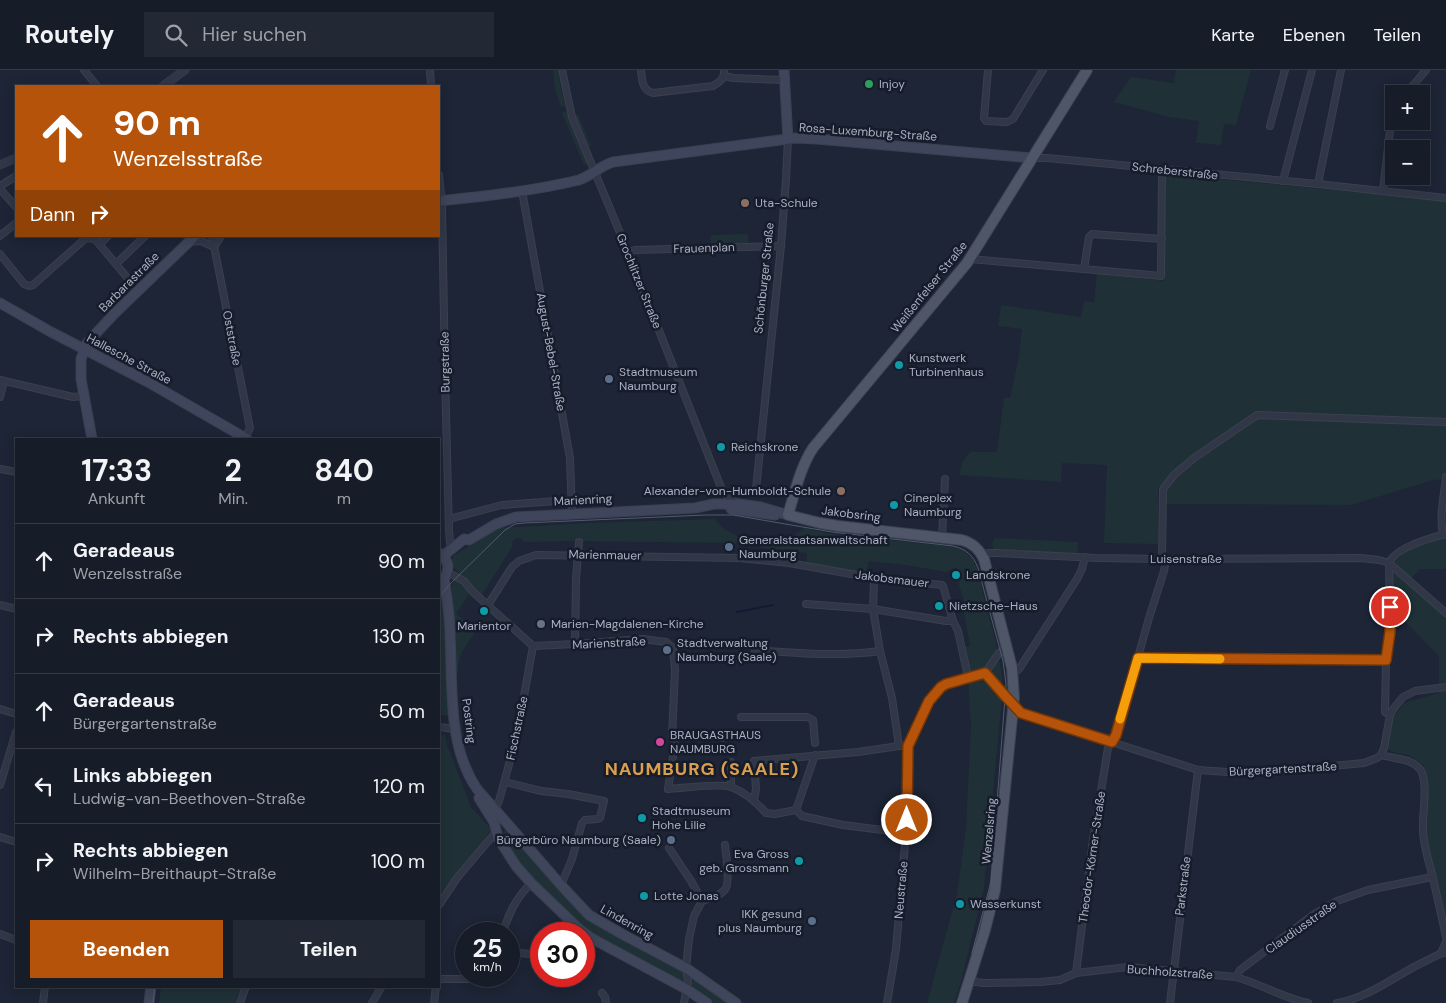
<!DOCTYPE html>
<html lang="de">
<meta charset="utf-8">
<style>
body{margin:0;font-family:"DM Sans",sans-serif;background:#232934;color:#f1f3f6;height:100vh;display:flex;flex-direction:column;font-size:19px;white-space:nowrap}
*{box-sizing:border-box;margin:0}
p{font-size:16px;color:#9ea1a8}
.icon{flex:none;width:28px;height:28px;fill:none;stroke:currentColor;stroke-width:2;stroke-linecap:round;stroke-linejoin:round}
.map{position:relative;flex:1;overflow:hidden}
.details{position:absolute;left:15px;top:368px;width:425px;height:550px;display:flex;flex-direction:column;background:#161c28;border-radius:0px;box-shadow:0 2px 12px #0003,0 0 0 1px #353a45}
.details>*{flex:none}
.hud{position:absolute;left:15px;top:15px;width:425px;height:152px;border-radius:0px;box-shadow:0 2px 12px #0003,0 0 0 1px #353a45;background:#b45309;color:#fff;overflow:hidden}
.tools{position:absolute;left:1385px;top:15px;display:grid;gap:10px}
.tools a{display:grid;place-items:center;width:45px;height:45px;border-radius:0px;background:#161c28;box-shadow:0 2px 12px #0003,0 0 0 1px #353a45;font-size:25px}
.speed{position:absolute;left:455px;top:852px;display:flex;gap:10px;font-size:25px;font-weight:700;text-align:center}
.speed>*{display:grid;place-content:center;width:65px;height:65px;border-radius:50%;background:#161c28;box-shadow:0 2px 12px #0003,0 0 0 1px #353a45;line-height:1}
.speed small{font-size:12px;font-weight:400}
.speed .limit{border:8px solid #d22;background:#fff;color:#111}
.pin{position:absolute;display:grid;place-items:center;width:42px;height:42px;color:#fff;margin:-21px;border:2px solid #fff;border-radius:50%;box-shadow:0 1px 5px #0007}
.me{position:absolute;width:55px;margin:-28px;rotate:0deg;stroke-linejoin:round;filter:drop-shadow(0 0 4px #0008)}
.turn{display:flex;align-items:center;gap:18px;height:105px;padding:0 15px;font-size:22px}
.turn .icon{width:65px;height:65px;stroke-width:2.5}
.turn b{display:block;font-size:35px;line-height:42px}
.then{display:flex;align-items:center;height:48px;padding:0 15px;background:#0003;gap:10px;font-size:19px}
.eta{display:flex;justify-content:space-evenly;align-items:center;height:85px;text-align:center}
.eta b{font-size:30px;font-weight:700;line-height:35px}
.action{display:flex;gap:10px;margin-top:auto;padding:10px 15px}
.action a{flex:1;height:58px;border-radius:0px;background:#b45309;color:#fff;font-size:20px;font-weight:700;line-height:58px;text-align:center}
.action a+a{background:#232934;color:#f1f3f6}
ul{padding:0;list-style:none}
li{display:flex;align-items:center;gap:15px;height:75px;padding:0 15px;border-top:1px solid #353a45}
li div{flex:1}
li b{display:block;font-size:19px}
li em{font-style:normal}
header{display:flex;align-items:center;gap:30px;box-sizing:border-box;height:70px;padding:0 25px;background:#161c28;border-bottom:1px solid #353a45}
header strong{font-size:24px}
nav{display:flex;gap:28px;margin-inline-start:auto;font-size:18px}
.search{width:350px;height:45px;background:#232934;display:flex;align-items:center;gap:12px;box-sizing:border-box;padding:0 18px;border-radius:0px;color:#9ea1a8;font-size:19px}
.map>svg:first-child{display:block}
</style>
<header>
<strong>Routely</strong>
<div class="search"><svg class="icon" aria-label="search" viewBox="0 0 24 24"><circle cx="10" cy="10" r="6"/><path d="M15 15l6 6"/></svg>Hier suchen</div>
<nav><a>Karte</a><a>Ebenen</a><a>Teilen</a></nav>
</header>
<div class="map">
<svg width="1446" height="933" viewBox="0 0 1446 933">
<rect width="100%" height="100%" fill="#1d2536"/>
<!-- green -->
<g fill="#1f3137">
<polygon points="553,0 557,0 565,36 561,37 555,19"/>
<polygon points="1176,0 1251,0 1236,55 1224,54 1221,75 1196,73 1199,51 1169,47 1114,32 1131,7 1174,13"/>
<polygon points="566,41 583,81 587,94 584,95 562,43"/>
<polygon points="578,44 591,76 589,77 575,45"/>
<polygon points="1166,104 1446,131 1446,409 1433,410 1351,435 1163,434 1164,417 1158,417 1158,474 1104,473 1107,395 1062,393 1061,412 959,405 963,391 970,382 997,382 1004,328 1010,328 1019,286 1022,259 998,256 1001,235 1081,247 1084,231 1094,232 1097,204 1164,211"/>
<polygon points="748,164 748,174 711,175 711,165"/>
<polygon points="715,449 724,459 737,466 737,473 573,471 523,472 522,469 516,468 512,472 512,477 482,525 473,518 456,544 477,560 461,583 448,646 439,644 439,529 460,505 451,495 453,486 499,458 590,453"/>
<path d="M804,458L832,464L955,477C968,481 973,488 977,499L996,573L1002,605V627L984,818L961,912L954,933H927L957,824L966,759L971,656L968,611L964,577L970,576L962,532L964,531L958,512L963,508L956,497L947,502L905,495L869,491L866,505L807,495V483L758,477L760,473L762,472C776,470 794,468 804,458Z"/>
<polygon points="1446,467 1446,499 1420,499 1411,508 1394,492 1410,479"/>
<polygon points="995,468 1078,472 1077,484 993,479 992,474"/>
<polygon points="1392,501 1426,528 1446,548 1446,853 1430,792 1429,778 1425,756 1428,714 1424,695 1409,685 1396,683 1387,679 1393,648 1404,633 1439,623 1439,586 1385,531 1390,502"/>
<polygon points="439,664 445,665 447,675 471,737 491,759 475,785 439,831"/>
<polygon points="506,758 582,842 683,899 683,916 583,859 519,796 501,768"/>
<polygon points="694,907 732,933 710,933 688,919"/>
<polygon points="161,916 241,916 235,933 159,933"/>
</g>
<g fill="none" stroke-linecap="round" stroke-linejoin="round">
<!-- stream -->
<polyline stroke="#111b34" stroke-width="2" points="737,542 773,535"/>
<defs>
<g id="minor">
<polyline points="84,0 97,16"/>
<polyline points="430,0 431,16"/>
<polyline points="562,0 572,47 628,182 722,420 729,428 738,433"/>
<path d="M641,0C642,10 642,20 653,23L713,16C720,12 725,8 724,0"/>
<polyline points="988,0 984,48 986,51 1007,52 1013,49 1043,0"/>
<polyline points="725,6 733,8 784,10"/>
<polyline points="1406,24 1426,0"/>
<polyline points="1270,56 1285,0"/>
<polyline points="1032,88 1047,88 1318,114 1446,128"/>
<polyline points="439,105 442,135 445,304 449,460 450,473 452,479"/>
<polyline points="1283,111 1312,0"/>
<polyline points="1318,114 1341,0"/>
<polyline points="0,116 16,106"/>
<polyline points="0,119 16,137"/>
<polyline points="1383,120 1392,44 1394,40"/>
<polyline points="522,121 570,388 572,443"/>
<polyline points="0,166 16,153"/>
<polyline points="212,166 250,358 245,368"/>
<polyline points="189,172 201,171 214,177 221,166"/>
<polyline points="100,174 108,166"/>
<polyline points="628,182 635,180 781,176"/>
<polyline points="0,184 24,214 29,216 33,215 86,168 95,169 130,211"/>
<polyline points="970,189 1161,206 1162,100"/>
<polyline points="116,194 145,166"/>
<polyline points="1084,199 1089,167 1092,164 1162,169"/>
<polyline points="0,310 73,327 83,326"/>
<polyline points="0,327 4,311"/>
<polyline points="0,399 16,402"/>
<polyline points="756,419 781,176 786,109 788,69"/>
<polyline points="449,449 502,435 571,430"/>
<path d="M1443,465C1439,446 1444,426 1446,407"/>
<polyline points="942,467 945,409"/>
<polyline points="982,485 988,483 996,483 1096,488 1166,489 1360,488 1379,490 1389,493 1446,543"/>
<polyline points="1162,489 1163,419 1174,405 1194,388 1257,345 1446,352"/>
<polyline points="447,502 464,511 473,522 533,576"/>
<polyline points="874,508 873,539 880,581 892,628 899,676"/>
<polyline points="806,534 873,539 946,551 953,551"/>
<polyline points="0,535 16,539"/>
<polyline points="488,535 512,497 519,491 536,485 739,488 789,493 874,508 942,515 943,516 953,551 958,561 968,607"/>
<polyline points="575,574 576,509 579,472"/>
<path d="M533,576L575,574L643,569L666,572L673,578L675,600L672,667L675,673L668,719C684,718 718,713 731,717C745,722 757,733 766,743L775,744L796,740"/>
<path d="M755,580C796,583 839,587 880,581"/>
<polyline points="1138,588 1386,590"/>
<polyline points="985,603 1017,640 1025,644 1198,700 1242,703 1279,701 1364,693 1377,688 1381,685 1384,678 1390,645 1394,638 1403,627 1415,621 1446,617"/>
<polyline points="985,603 999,583 1007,578"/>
<polyline points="1013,604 1019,599 1077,509 1082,499 1085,487"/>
<polyline points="0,639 16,644"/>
<path d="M1390,645L1385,642L1386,590L1390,556L1389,493C1396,477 1430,468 1446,464"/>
<polyline points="741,647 807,647 813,650 815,673"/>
<polyline points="439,657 455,659"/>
<polyline points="722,668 725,663"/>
<path d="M1381,685C1394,689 1411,688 1420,699C1429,712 1422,744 1423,759C1423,775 1429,792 1433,808C1437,827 1442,847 1446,867"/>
<polyline points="731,692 731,717"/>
<polyline points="505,712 541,721 568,724 604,731 600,748 597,749 585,750 582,753 572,789 561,815"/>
<polyline points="0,715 16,662"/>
<polyline points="754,730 756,719 754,691 858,682 899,676 908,676"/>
<polyline points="495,739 499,731 517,665 533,576"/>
<polyline points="796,740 802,746 843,755 906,763"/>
<polyline points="796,740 815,685"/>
<polyline points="0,767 16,772"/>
<polyline points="669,778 691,811 702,831"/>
<polyline points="439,835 457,808 496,762"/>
<polyline points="0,864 16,870"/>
<path d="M502,864C510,842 514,831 531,813"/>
<polyline points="584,877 591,868"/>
<polyline points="509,882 541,885"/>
<polyline points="1441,883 1446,872"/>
<polyline points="1076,903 1093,770 1108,678 1116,665 1149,548 1164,501 1166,489"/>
<polyline points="1236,907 1240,900 1313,845 1337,831 1368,820 1432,807"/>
<polyline points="439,909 492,909 492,906"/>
<path d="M969,911L983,913L1040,912L1060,910L1076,903L1128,897L1236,907C1261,914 1283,928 1308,933"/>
<polyline points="602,923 605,927 606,933"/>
<polyline points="43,933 45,916"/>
<polyline points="240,933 246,916"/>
<polyline points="372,933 382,916"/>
<polyline points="434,933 436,916"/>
<path d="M684,933L688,912L686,898L689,869L694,846L702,831C709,828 722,826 726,818C730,810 726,785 725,775"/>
<polyline points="887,933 896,879 906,763 908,676 929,631 941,617 947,614 985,603"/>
<polyline points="1170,933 1198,700"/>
<path d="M1337,933C1370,928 1398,903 1428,890C1434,887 1439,883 1446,883"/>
</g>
<g id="tertiary">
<polyline points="163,16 185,0"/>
<polyline points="0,95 16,88"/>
</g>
<g id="secondary">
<polyline points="784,0 788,69"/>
<path d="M439,131C486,126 533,121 579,110C591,106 600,96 613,92L795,68L817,69L1032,88"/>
<polyline points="0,233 51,262 148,312 247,369"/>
<polyline points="92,369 81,309 81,289 87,273 114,244 195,166"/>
<polyline points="731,439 775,445"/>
<path d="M439,483C450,490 451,502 441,512"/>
<polyline points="443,486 464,469 469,470 496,454 516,447 695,438 714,434 739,434 761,437 788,445"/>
<path d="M444,509C447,527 450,547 450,566C453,617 447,675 477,719L561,815L589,845L622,864L686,898L736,933"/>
<polyline points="479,728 494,752 498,768 516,796 531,813 579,859 591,868 686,919 707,933"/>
<polyline points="149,933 151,916"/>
</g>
<path id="primary" d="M962,933L985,860L995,820L1014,628L1012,598L984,489C979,479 973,473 962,470L838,456L820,453L788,445C795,422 800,398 813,378L967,193L1087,0"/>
</defs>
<!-- minor casing -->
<use href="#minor" stroke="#3a4050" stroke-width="8"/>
<!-- tertiary casing -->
<use href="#tertiary" stroke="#3a4050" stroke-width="9"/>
<!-- secondary casing -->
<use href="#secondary" stroke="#3a4050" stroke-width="11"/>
<!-- primary casing -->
<use href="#primary" stroke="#3a4050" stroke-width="12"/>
<!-- minor -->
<use href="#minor" stroke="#313747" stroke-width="6"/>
<!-- tertiary -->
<use href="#tertiary" stroke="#313747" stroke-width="8"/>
<!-- secondary -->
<use href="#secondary" stroke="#3f455a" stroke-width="9"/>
<!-- primary -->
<use href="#primary" stroke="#4e5667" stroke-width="10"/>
<!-- tram -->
<g stroke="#525a6e" stroke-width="1">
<path d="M439,527L451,513L505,460L515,454L524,453L705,445H733L832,462L953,476C966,479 973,485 978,498L1003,591L1006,614L991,812L972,883"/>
<polyline points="153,933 155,916"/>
</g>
</g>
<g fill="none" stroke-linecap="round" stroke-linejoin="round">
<defs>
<polyline id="route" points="907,750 908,676 929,631 941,617 946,614 985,603 1006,627 1021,643 1112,672 1116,665 1138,588 1386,590 1390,562 1390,537"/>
</defs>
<!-- route casing -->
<use href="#route" stroke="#753606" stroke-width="12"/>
<!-- route -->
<use href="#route" stroke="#b45309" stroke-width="9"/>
<!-- slow -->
<polyline stroke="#f59e0b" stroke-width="9" points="1120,649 1138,588 1220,589"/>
</g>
<!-- markers -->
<circle fill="#2e9e5b" stroke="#171c2b" stroke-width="2" cx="869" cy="14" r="5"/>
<g fill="#8d6e63" stroke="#171c2b" stroke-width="2">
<circle cx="745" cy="133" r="5"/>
<circle cx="841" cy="421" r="5"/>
</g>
<g fill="#0f9aa8" stroke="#171c2b" stroke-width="2">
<circle cx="899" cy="295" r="5"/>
<circle cx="721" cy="377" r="5"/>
<circle cx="894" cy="435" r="5"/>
<circle cx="956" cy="505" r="5"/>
<circle cx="939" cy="536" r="5"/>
<circle cx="484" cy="541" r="5"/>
<circle cx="642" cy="748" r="5"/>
<circle cx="799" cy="791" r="5"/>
<circle cx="644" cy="826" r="5"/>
<circle cx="960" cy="834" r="5"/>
</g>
<g fill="#5c6f8a" stroke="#171c2b" stroke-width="2">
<circle cx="609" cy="309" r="5"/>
<circle cx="729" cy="477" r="5"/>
<circle cx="667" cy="580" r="5"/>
<circle cx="671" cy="770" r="5"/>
<circle cx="812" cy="851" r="5"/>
</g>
<circle fill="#6b7280" stroke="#171c2b" stroke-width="2" cx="541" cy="554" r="5"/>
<circle fill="#d1479c" stroke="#171c2b" stroke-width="2" cx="660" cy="672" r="5"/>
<g text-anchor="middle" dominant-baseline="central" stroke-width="5" stroke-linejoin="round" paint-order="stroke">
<!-- poi labels -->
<g font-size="12" fill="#aab1c4" stroke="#171c2b" text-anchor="start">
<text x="879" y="14">Injoy</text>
<text x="755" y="133">Uta-Schule</text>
<text x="909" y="288">Kunstwerk<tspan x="909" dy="14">Turbinenhaus</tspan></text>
<text x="619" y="302">Stadtmuseum<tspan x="619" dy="14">Naumburg</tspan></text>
<text x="731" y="377">Reichskrone</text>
<text x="831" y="421" text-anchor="end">Alexander-von-Humboldt-Schule</text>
<text x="904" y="428">Cineplex<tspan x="904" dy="14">Naumburg</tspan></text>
<text x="739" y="470">Generalstaatsanwaltschaft<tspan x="739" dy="14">Naumburg</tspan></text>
<text x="966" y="505">Landskrone</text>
<text x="949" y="536">Nietzsche-Haus</text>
<text x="551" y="554">Marien-Magdalenen-Kirche</text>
<text x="484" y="556" text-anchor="middle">Marientor</text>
<text x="677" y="573">Stadtverwaltung<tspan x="677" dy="14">Naumburg (Saale)</tspan></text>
<text x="670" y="665">BRAUGASTHAUS<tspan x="670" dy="14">NAUMBURG</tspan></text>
<text x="652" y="741">Stadtmuseum<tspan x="652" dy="14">Hohe Lilie</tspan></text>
<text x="661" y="770" text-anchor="end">Bürgerbüro Naumburg (Saale)</text>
<text x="789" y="784" text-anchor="end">Eva Gross<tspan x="789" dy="14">geb. Grossmann</tspan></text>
<text x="654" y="826">Lotte Jonas</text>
<text x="970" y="834">Wasserkunst</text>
<text x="802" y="844" text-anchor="end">IKK gesund<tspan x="802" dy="14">plus Naumburg</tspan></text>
</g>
<!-- street labels -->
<g font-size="12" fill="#aab1c4" stroke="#171c2b">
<text transform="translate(868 62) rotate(4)">Rosa-Luxemburg-Straße</text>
<text transform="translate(1175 101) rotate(6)">Schreberstraße</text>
<text transform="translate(704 178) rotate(-2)">Frauenplan</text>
<text transform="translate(764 208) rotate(-84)">Schönburger Straße</text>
<text transform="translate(639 211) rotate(68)">Grochlitzer Straße</text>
<text transform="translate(129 212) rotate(-45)">Barbarastraße</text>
<text transform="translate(929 217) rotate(-51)">Weißenfelser Straße</text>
<text transform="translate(232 268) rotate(79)">Oststraße</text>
<text transform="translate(551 282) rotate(80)">August-Bebel-Straße</text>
<text transform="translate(129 289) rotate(28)">Hallesche Straße</text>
<text transform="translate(445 292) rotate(-91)">Burgstraße</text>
<text transform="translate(583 430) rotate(-3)">Marienring</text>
<text transform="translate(851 444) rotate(7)">Jakobsring</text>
<text transform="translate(605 485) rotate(1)">Marienmauer</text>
<text x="1186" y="489">Luisenstraße</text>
<text transform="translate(892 509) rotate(7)">Jakobsmauer</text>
<text transform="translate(609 573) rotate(-3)">Marienstraße</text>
<text transform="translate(469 651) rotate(83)">Postring</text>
<text transform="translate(517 658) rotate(-78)">Fischstraße</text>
<text transform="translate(1283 699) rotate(-3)">Bürgergartenstraße</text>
<text transform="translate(989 761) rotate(-85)">Wenzelsring</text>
<text transform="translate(1092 787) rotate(-82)">Theodor-Körner-Straße</text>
<text transform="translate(1183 816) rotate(-83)">Parkstraße</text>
<text transform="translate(901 820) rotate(-85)">Neustraße</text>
<text transform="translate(627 852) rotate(29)">Lindenring</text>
<text transform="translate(1301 857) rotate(-35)">Claudiusstraße</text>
<text transform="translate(1170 902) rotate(4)">Buchholzstraße</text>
</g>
<!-- district labels -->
<g font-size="18" font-weight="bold" letter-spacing="1" fill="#d99f51" stroke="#171c2b">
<text x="702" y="699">NAUMBURG (SAALE)</text>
</g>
</g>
</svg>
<div class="tools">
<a>+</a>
<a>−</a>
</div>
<div class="speed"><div>25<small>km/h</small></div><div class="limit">30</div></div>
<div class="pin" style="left:1390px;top:537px;background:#d93025"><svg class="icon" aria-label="arrive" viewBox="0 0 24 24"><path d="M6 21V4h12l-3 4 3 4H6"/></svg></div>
<svg class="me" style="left:907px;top:750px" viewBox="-20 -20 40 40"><circle r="17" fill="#b45309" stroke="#fff" stroke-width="3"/><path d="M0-11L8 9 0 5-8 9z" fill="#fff"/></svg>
<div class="hud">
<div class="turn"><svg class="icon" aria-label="ahead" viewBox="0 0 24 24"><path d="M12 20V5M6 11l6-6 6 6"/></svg><div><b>90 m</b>Wenzelsstraße</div></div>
<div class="then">Dann<svg class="icon" aria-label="right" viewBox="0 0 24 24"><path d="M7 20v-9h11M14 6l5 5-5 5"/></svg></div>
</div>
<section class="details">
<div class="eta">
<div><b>17:33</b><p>Ankunft</p></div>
<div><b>2</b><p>Min.</p></div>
<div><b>840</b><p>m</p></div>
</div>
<ul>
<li><svg class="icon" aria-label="ahead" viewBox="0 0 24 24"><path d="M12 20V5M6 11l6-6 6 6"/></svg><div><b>Geradeaus</b><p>Wenzelsstraße</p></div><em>90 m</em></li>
<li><svg class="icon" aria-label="right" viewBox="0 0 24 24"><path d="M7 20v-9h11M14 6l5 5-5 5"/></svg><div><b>Rechts abbiegen</b></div><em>130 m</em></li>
<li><svg class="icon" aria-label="ahead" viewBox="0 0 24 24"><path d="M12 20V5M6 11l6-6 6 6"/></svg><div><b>Geradeaus</b><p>Bürgergartenstraße</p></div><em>50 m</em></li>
<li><svg class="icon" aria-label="left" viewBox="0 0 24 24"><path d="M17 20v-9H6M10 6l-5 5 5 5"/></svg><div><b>Links abbiegen</b><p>Ludwig-van-Beethoven-Straße</p></div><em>120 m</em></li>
<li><svg class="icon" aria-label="right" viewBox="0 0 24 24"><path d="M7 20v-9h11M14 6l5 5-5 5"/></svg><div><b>Rechts abbiegen</b><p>Wilhelm-Breithaupt-Straße</p></div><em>100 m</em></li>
</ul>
<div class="action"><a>Beenden</a><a>Teilen</a></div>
</section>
</div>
